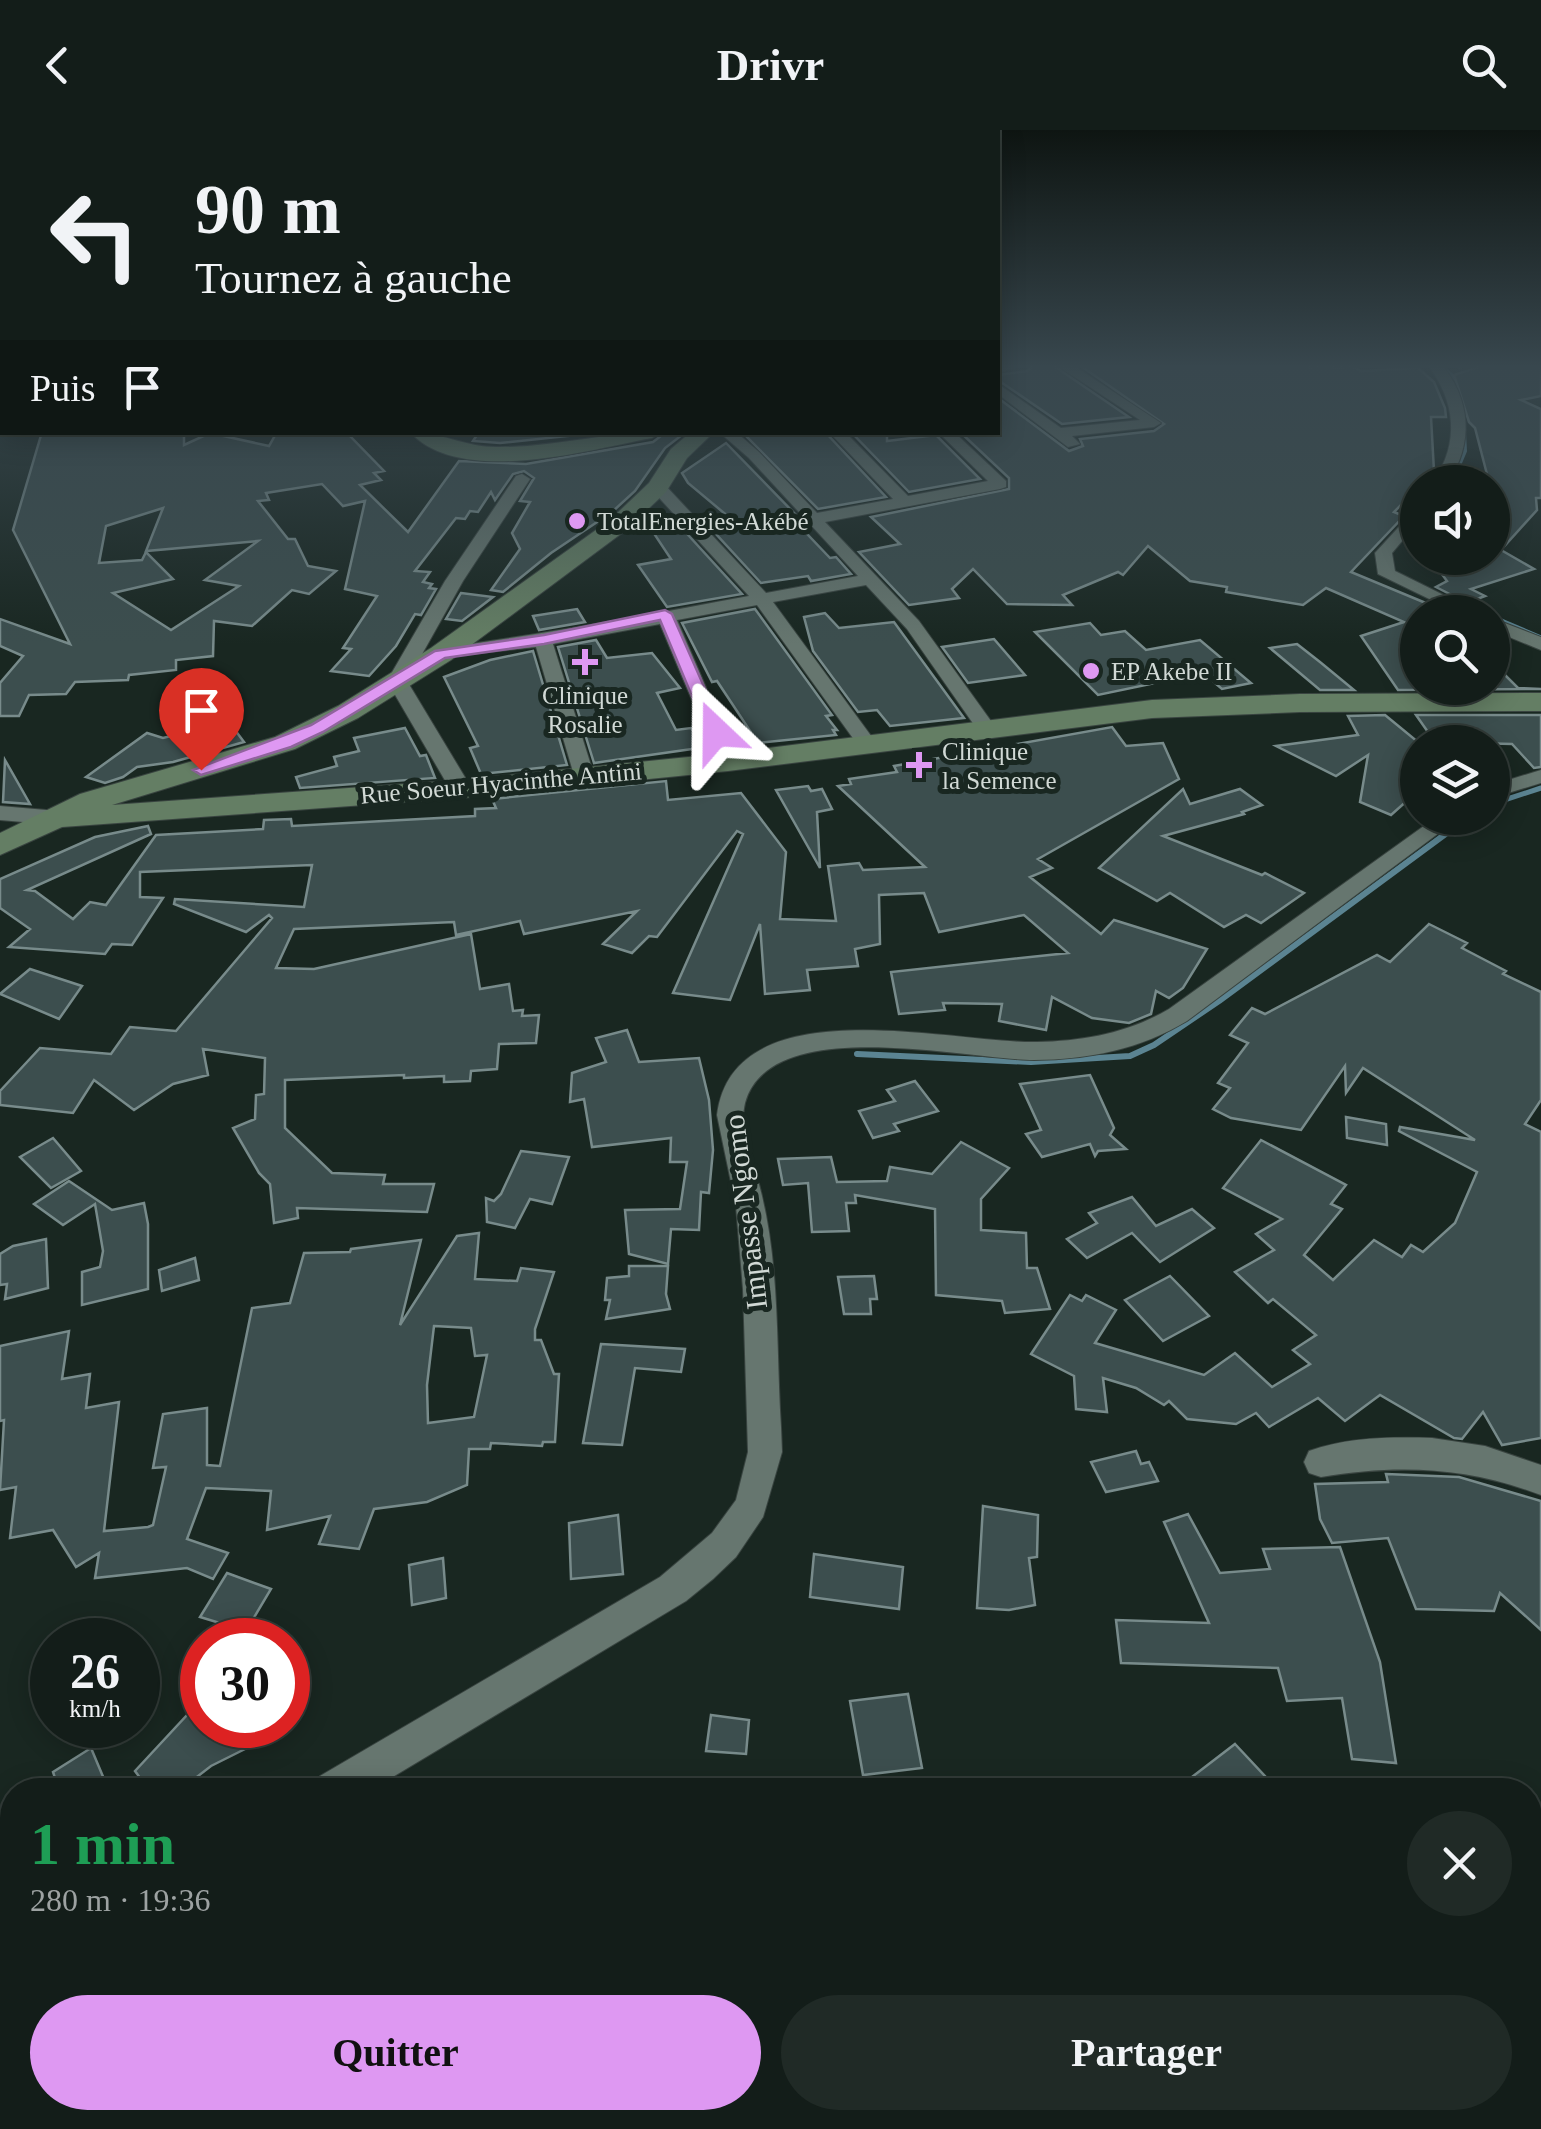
<!DOCTYPE html>
<html lang="fr">
<meta charset="utf-8">
<style>
body{margin:0;font-family:"Times New Roman",serif;background:#202a26;color:#f1f3f6;height:100vh;display:flex;flex-direction:column;font-size:38px;white-space:nowrap}
*{box-sizing:border-box;margin:0}
p{font-size:32px;color:#9da2a2}
.icon{flex:none;width:55px;height:55px;fill:none;stroke:currentColor;stroke-width:2;stroke-linecap:round;stroke-linejoin:round}
.map{position:relative;flex:1;overflow:hidden}
.panel{position:absolute;left:0px;top:1648px;width:1542px;height:352px;display:flex;flex-direction:column;background:#131d19;border-radius:40px 40px 0 0;box-shadow:0 5px 25px #0003,0 0 0 2px #323b38}
.panel>*{flex:none}
.guide{position:absolute;left:0px;top:0px;width:1000px;height:305px;box-shadow:0 5px 25px #0003,0 0 0 2px #323b38;background:#131d19;color:#f1f3f6;overflow:hidden}
.buttons{position:absolute;left:1400px;top:335px;display:grid;gap:20px}
.buttons a{display:grid;place-items:center;width:110px;height:110px;border-radius:50%;background:#131d19;box-shadow:0 5px 25px #0003,0 0 0 2px #323b38;font-size:50px}
.speed{position:absolute;left:30px;top:1488px;display:flex;gap:20px;font-size:50px;font-weight:700;text-align:center}
.speed>*{display:grid;place-content:center;width:130px;height:130px;border-radius:50%;background:#131d19;box-shadow:0 5px 25px #0003,0 0 0 2px #323b38;line-height:1}
.speed small{font-size:25px;font-weight:400}
.speed .limit{border:15px solid #d22;background:#fff;color:#111}
.pin{position:absolute;display:grid;place-items:center;width:85px;height:85px;color:#fff;margin:-102px -42px;border-radius:50% 50% 50% 0;rotate:-45deg;box-shadow:0 0 10px #0007}
.pin .icon{rotate:45deg}
.me{position:absolute;width:110px;margin:-55px;rotate:337deg;stroke-linejoin:round;filter:drop-shadow(0 0 8px #0008)}
.turn{display:flex;align-items:center;gap:35px;height:210px;padding:0 30px;font-size:45px}
.turn .icon{width:130px;height:130px;stroke-width:2.5}
.turn b{display:block;font-size:70px;line-height:85px}
.then{display:flex;align-items:center;height:95px;padding:0 30px;background:#0003;gap:20px;font-size:38px}
.round{display:grid;place-items:center;flex:none;width:105px;height:105px;border-radius:52px;background:#202a26}
.head{display:flex;align-items:center;justify-content:space-between;height:170px;padding:0 30px}
h1{font-size:60px;font-weight:600;line-height:75px;color:#1e9e55}
.action{display:flex;gap:20px;margin-top:auto;padding:20px 30px}
.action a{flex:1;height:115px;border-radius:60px;background:#de98f2;color:#111;font-size:40px;font-weight:600;line-height:115px;text-align:center}
.action a+a{background:#202a26;color:#f1f3f6}
header{display:flex;justify-content:space-between;align-items:center;height:130px;padding:0 30px;background:#131d19;font-size:45px;font-weight:600}
.map>svg:first-child{display:block}
</style>
<header><svg class="icon" aria-label="back" viewBox="0 0 24 24"><path d="M15 5l-7 7 7 7"/></svg>Drivr<svg class="icon" aria-label="search" viewBox="0 0 24 24"><circle cx="10" cy="10" r="6"/><path d="M15 15l6 6"/></svg></header>
<div class="map">
<svg width="1541" height="1999" viewBox="0 0 1541 1999">
<rect width="100%" height="100%" fill="#192721"/>
<g fill="none" stroke-linecap="round" stroke-linejoin="round">
<!-- stream-far2 -->
<g stroke="#5b8492" stroke-width="4">
<polyline points="1439,234 1459,252"/>
<polyline points="1452,352 1465,321 1462,266"/>
</g>
<!-- stream-far1 -->
<g stroke="#5b8492" stroke-width="5">
<polyline points="1458,473 1481,482"/>
<polyline points="1492,487 1541,508"/>
<polyline points="1492,674 1541,658"/>
<polyline points="1452,699 1467,688"/>
</g>
<!-- stream -->
<polyline stroke="#5b8492" stroke-width="6" points="857,924 1031,932 1130,926 1154,915 1219,871 1455,697"/>
</g>
<!-- building -->
<g fill="#3c4e4e" stroke="#788b8b" stroke-width="2.5" fill-rule="evenodd">
<polygon points="1035,234 1051,234 1129,287 1062,294 998,250 998,245 1027,241"/>
<polygon points="1078,234 1302,234 1311,238 1321,234 1336,238 1351,236 1361,241 1418,238 1434,252 1445,278 1446,287 1431,287 1434,341 1423,352 1418,352 1418,358 1394,382 1404,386 1351,442 1445,481 1418,482 1418,558 1492,558 1492,532 1518,558 1541,559 1398,560 1361,506 1404,492 1326,458 1303,475 1226,462 1227,457 1190,451 1148,416 1123,445 1118,442 1063,465 1072,475 1007,474 973,439 952,459 959,468 909,475 859,422 900,414 871,387 1009,359 1009,348 960,302 998,302 998,268 1069,321 1083,316 1080,309 1154,301 1164,294"/>
<polygon points="1487,234 1541,234 1541,266 1521,270 1541,279 1541,368 1536,368 1537,380 1501,420 1534,439 1471,459 1485,466 1467,473 1436,457 1447,451 1430,428 1492,428 1492,352 1489,352 1475,298 1469,292 1454,245"/>
<path d="M42,302H184V315L210,303L269,316L277,302H346L384,341L374,343L381,350L360,355L408,402L459,331L526,334L653,312L666,302L682,305L665,318L635,361L612,382L551,423L503,462L491,460L520,419L512,403L530,372L520,371L534,348L524,341L513,344L495,370L491,362L478,382L470,381L465,389L456,388L415,441L430,442L423,452L432,454L429,458L436,459L421,485L415,484L396,516L369,546L331,541L351,519L343,518L377,466L345,459L365,371L343,376L322,354L266,363L269,370L258,371L288,409H295L308,436L336,441L309,464L292,460L252,496L214,491L213,526L176,530V540L129,545L128,550L75,552L66,564L29,565L19,586H0V553L23,526L0,516V489L70,514L13,400ZM163,378L146,421L258,411L205,450L239,456L171,500L113,463L173,449L146,422L142,430L99,433L106,396Z"/>
<polygon points="479,302 605,302 500,313 473,311"/>
<polygon points="742,302 825,302 886,367 818,379"/>
<polygon points="851,302 887,302 887,311 936,305 980,349 909,362"/>
<polygon points="726,313 797,386 791,387 830,428 836,427 851,444 811,451 808,446 761,453 705,392 730,388 688,353 682,343"/>
<polygon points="679,395 742,464 667,477 638,435 671,429 651,399"/>
<polygon points="461,463 493,467 462,491 446,489"/>
<polygon points="577,479 585,492 539,500 533,486"/>
<polygon points="755,479 832,585 826,586 837,600 833,600 836,605 758,613 717,551 712,552 682,493"/>
<polygon points="825,483 839,498 894,492 964,588 890,596 877,580 858,582 813,521 804,487"/>
<polygon points="1090,493 1101,505 1125,501 1146,520 1200,510 1251,553 1222,559 1203,543 1098,565 1035,502"/>
<polygon points="994,509 1025,545 968,553 942,517"/>
<polygon points="596,510 607,528 652,523 680,558 657,563 676,600 691,598 706,617 594,633 558,517"/>
<polygon points="1297,514 1320,532 1354,560 1320,560 1270,518"/>
<polygon points="533,521 567,635 481,644 470,618 478,616 444,547 490,530"/>
<polygon points="1385,585 1418,612 1418,661 1391,685 1360,672 1368,625 1336,646 1276,616 1358,605 1348,586"/>
<polygon points="1416,585 1541,585 1541,637 1534,638 1512,614 1435,612"/>
<polygon points="229,592 244,612 173,632 137,637 123,647 105,653 86,647 147,603 163,608"/>
<polygon points="1112,597 1126,616 1163,613 1179,649 1038,729 1052,738 1030,747 1101,804 1114,790 1207,819 1183,858 1169,868 1156,861 1151,884 1129,893 1092,888 1052,867 1046,900 999,891 1002,874 943,873 945,880 899,884 891,842 1068,823 1024,785 939,802 924,763 879,765 880,814 855,819 858,836 807,840 810,860 765,864 760,794 730,870 673,863 743,704 737,701 657,807 649,806 632,823 603,814 637,781 524,804 520,791 456,805 454,792 294,799 276,838 314,839 471,804 480,859 509,854 513,881 523,880 522,886 539,885 536,913 499,914 497,939 471,941 470,951 444,952 444,946 404,948 404,945 285,950 285,998 332,1043 385,1045 383,1054 434,1054 427,1082 297,1078 298,1088 274,1093 270,1054 259,1043 233,998 255,989 256,965 264,964 265,928 203,919 208,945 173,954 134,980 94,950 73,983 0,975 0,961 40,918 111,924 130,897 176,901 272,788 269,785 246,802 174,774 175,769 304,777 312,735 140,742 140,767 163,768 132,815 112,814 105,824 9,817 30,799 0,778 0,749 95,707 148,696 151,704 27,760 35,761 73,789 90,772 106,775 156,705 263,699 264,690 291,689 292,696 475,686 475,679 496,678 492,669 666,651 668,670 741,663 786,722 780,789 836,791 828,736 859,733 863,740 925,737 838,656 851,654 849,649 897,642 894,636"/>
<polygon points="405,598 420,626 426,625 435,648 300,658 296,647 337,636 334,627 359,621 354,608"/>
<polygon points="5,630 30,674 3,672"/>
<polygon points="808,656 811,661 822,659 832,679 817,682 820,738 776,660"/>
<polygon points="1183,659 1190,674 1240,659 1262,675 1242,682 1244,684 1163,706 1262,745 1265,743 1304,763 1261,793 1246,785 1224,797 1170,763 1157,771 1099,738"/>
<polygon points="1429,794 1467,813 1462,818 1506,841 1503,844 1541,862 1541,970 1525,994 1541,1002 1541,1308 1502,1315 1483,1282 1462,1309 1454,1308 1380,1265 1345,1291 1318,1268 1269,1297 1256,1283 1236,1294 1187,1289 1169,1271 1164,1275 1136,1258 1103,1248 1107,1282 1076,1279 1074,1246 1031,1224 1070,1165 1082,1171 1086,1165 1116,1180 1095,1213 1204,1245 1235,1223 1272,1257 1310,1234 1293,1220 1316,1205 1273,1169 1268,1173 1235,1142 1274,1120 1256,1104 1282,1089 1223,1058 1261,1010 1346,1055 1331,1074 1342,1079 1304,1125 1333,1150 1374,1110 1402,1127 1411,1115 1423,1122 1455,1093 1477,1042 1399,1001 1400,997 1475,1010 1363,938 1346,963 1345,936 1301,1000 1231,988 1213,979 1230,958 1218,953 1248,913 1230,905 1252,878 1265,884 1377,825 1390,832"/>
<polygon points="30,839 82,856 59,889 0,864"/>
<polygon points="627,900 639,932 699,928 709,970 713,1020 709,1063 701,1062 699,1100 671,1099 668,1134 629,1124 625,1080 680,1079 687,1032 670,1032 671,1008 592,1017 584,969 570,972 572,943 606,932 596,908"/>
<polygon points="1090,945 1114,998 1110,1005 1126,1019 1098,1021 1095,1026 1090,1014 1042,1027 1026,1004 1041,1000 1020,954"/>
<polygon points="915,951 938,981 894,994 899,1001 873,1008 859,981 895,971 887,960"/>
<polygon points="1346,987 1386,994 1387,1015 1347,1008"/>
<polygon points="53,1008 81,1041 51,1058 20,1027"/>
<polygon points="961,1012 1009,1038 981,1069 981,1100 1026,1103 1027,1138 1037,1138 1050,1179 1005,1183 1002,1171 936,1165 935,1079 855,1065 856,1073 846,1073 849,1101 812,1102 808,1053 783,1055 778,1029 831,1027 837,1052 887,1051 890,1037 932,1044"/>
<polygon points="521,1021 569,1027 552,1074 530,1069 515,1098 487,1092 486,1068 494,1071 501,1064"/>
<polygon points="69,1051 112,1080 144,1073 148,1094 148,1159 82,1175 82,1142 100,1137 103,1121 95,1074 63,1095 34,1074"/>
<polygon points="1132,1067 1156,1096 1192,1079 1214,1098 1160,1132 1132,1103 1087,1128 1067,1109 1097,1093 1089,1083"/>
<path d="M479,1103L475,1149L517,1151L521,1138L554,1142L535,1199V1210H541L554,1244H559L555,1312H543L542,1316L491,1313L490,1319H469L467,1355L427,1372L374,1379L359,1419L319,1414L330,1386L267,1400L271,1361L206,1358L187,1409L228,1423L213,1449L187,1438L95,1448L99,1423L76,1437L53,1400L10,1408L16,1357L0,1360L4,1290L0,1291V1216L69,1201L62,1249L90,1244L86,1278L119,1272L104,1401L148,1397L153,1395L166,1337L153,1338L163,1284L207,1278V1335L220,1336L252,1178L290,1173L304,1123L350,1122L351,1119L421,1110L400,1195L457,1106ZM434,1196L471,1198L475,1226L487,1225L474,1287L428,1293L427,1255Z"/>
<polygon points="46,1109 48,1158 5,1169 7,1154 0,1155 0,1124 13,1116"/>
<polygon points="195,1128 199,1150 162,1161 159,1140"/>
<polygon points="629,1136 668,1136 666,1164 670,1179 606,1189 610,1170 605,1170 607,1148 629,1146"/>
<polygon points="874,1146 877,1169 870,1169 871,1184 844,1184 838,1147"/>
<polygon points="1170,1146 1209,1186 1163,1211 1125,1170"/>
<polygon points="601,1214 685,1219 681,1242 635,1238 622,1315 583,1313"/>
<polygon points="1136,1321 1141,1334 1149,1332 1158,1351 1106,1362 1091,1332"/>
<polygon points="1386,1344 1459,1347 1541,1371 1541,1500 1500,1463 1494,1481 1416,1479 1388,1408 1332,1413 1320,1389 1315,1354 1388,1352"/>
<polygon points="983,1376 1038,1385 1037,1427 1029,1428 1035,1475 1009,1480 977,1478"/>
<polygon points="1188,1384 1220,1443 1270,1439 1263,1419 1340,1417 1380,1532 1396,1633 1352,1629 1342,1568 1287,1571 1278,1538 1121,1533 1116,1490 1209,1493 1164,1392"/>
<polygon points="618,1385 623,1444 571,1449 569,1393"/>
<polygon points="814,1424 903,1437 899,1479 810,1467"/>
<polygon points="443,1428 446,1468 412,1475 409,1435"/>
<polygon points="227,1443 271,1459 246,1501 200,1487"/>
<polygon points="908,1564 922,1638 863,1645 850,1571"/>
<polygon points="202,1569 202,1595 238,1595 249,1617 211,1636 180,1660 149,1660 135,1641"/>
<polygon points="711,1585 749,1590 746,1624 706,1621"/>
<polygon points="1235,1614 1278,1660 1175,1660"/>
<polygon points="91,1618 104,1649 82,1660 59,1660 53,1642"/>
</g>
<g fill="none" stroke-linecap="round" stroke-linejoin="round">
<defs>
<g id="street">
<polygon points="998,234 1031,234 998,242"/>
<polygon points="1055,234 1071,234 1161,293 1154,297 1072,306 1080,314 1068,317 998,264 998,254 1061,298 1140,290"/>
<path d="M1427,234H1441C1471,269 1474,314 1448,352H1433C1460,313 1456,271 1427,234Z"/>
<path d="M719,302H736L759,322L817,383L893,369L829,302H845L908,366L988,351L938,302H954L1006,351V357L1000,359L825,392L919,491L996,598L993,602H979L907,499L866,455L773,472L877,614L867,620L860,618L757,475L677,490L738,632L728,638L718,632L660,494L553,514L594,645L584,651L574,645L536,517L434,528L432,524L441,518C546,504 647,485 749,466L652,360V354H664L766,463L858,446L749,328Z"/>
<polygon points="522,344 530,349 463,451 407,551 472,659 461,665 450,659 387,551 445,451 516,346"/>
<polygon points="1418,376 1418,392 1392,423 1395,441 1478,482 1456,482 1378,444 1375,423"/>
<polygon points="1492,488 1541,507 1541,520 1492,500"/>
<polygon points="1541,640 1541,653 1492,668 1492,655"/>
<polygon points="0,676 58,681 69,688 58,695 0,690"/>
<path d="M1435,688H1459L1187,891C1141,919 1087,930 1034,930C966,930 770,882 745,973C738,1002 755,1035 761,1062C780,1137 776,1220 781,1297L782,1322L763,1387L736,1427L713,1449L686,1471L371,1660H314L320,1646L660,1447L712,1403L736,1370L748,1322L743,1159L736,1076L717,985C733,855 952,914 1037,912C1084,911 1128,903 1169,879Z"/>
<path d="M1432,1308L1485,1316L1541,1335V1365C1466,1337 1400,1334 1321,1347L1309,1343L1304,1332L1309,1321C1347,1307 1392,1307 1432,1308Z"/>
<polygon points="12,1835 12,1882 0,1887 0,1840"/>
</g>
<g id="secondary">
<path d="M410,302C441,302 467,318 500,317C555,317 607,302 662,302L652,308C588,320 460,357 410,302Z"/>
<polygon points="691,302 714,302 687,328 666,362 626,400 451,530 358,588 295,619 112,675 461,650 728,623 1152,570 1300,564 1541,563 1541,581 1300,582 1152,588 728,641 461,668 62,697 0,725 0,703 80,664 275,607 338,576 431,518 610,390 649,353 671,319"/>
</g>
</defs>
<!-- street casing -->
<use href="#street" stroke="#394440" stroke-width="2"/>
<!-- secondary casing -->
<use href="#secondary" stroke="#394440" stroke-width="2"/>
<!-- path -->
<g stroke="#58635e" stroke-width="2.5" stroke-dasharray="4 2.5" stroke-linecap="butt">
<polyline points="1490,234 1500,234"/>
<polyline points="1458,239 1484,234"/>
</g>
<!-- street -->
<use href="#street" fill="#66766f" fill-rule="evenodd"/>
<!-- secondary -->
<use href="#secondary" fill="#647e64" fill-rule="evenodd"/>
</g>
<!-- sky -->
<linearGradient id="sky" x2="0" y2="1"><stop stop-color="#0e1512"/><stop offset="0.46" stop-color="#38474e"/><stop offset="1" stop-color="#38474e" stop-opacity="0"/></linearGradient>
<rect width="1541" height="514" fill="url(#sky)"/>
<!-- route -->
<polygon fill="#de98f2" stroke="#90639d" stroke-width="2.5" points="665,480 672,484 724,602 721,606 707,602 660,490 544,514 445,528 323,602 291,617 201,645 193,640 311,595 435,521 544,505"/>
<!-- markers -->
<g fill="#de98f2" stroke="#192721" stroke-width="4">
<circle cx="577" cy="391" r="10"/>
<path d="M580 517h10v10h10v10h-10v10h-10v-10h-10v-10h10z"/>
<circle cx="1091" cy="541" r="10"/>
<path d="M914 620h10v10h10v10h-10v10h-10v-10h-10v-10h10z"/>
</g>
<g text-anchor="middle" dominant-baseline="central" stroke-width="10" stroke-linejoin="round" paint-order="stroke">
<!-- far-poi labels -->
<g font-size="25" fill="#d1d9d5" stroke="#192721" text-anchor="start">
<text x="597" y="391">TotalEnergies-Akébé</text>
<text x="1111" y="541">EP Akebe II</text>
<text x="585" y="565" text-anchor="middle">Clinique<tspan x="585" dy="29">Rosalie</tspan></text>
<text x="942" y="621">Clinique<tspan x="942" dy="29">la Semence</tspan></text>
</g>
<!-- far-street labels -->
<g font-size="25" fill="#d1d9d5" stroke="#192721">
<text transform="translate(501 653) rotate(-5)">Rue Soeur Hyacinthe Antini</text>
</g>
<!-- street labels -->
<g font-size="30" fill="#d1d9d5" stroke="#192721">
<text transform="translate(745 1082) rotate(-97)">Impasse Ngomo</text>
</g>
</g>
</svg>
<div class="buttons">
<a><svg class="icon" aria-label="sound" viewBox="0 0 24 24"><path d="M4 9h4l5-4v14l-5-4H4zM17 9q2 3 0 6"/></svg></a>
<a><svg class="icon" aria-label="search" viewBox="0 0 24 24"><circle cx="10" cy="10" r="6"/><path d="M15 15l6 6"/></svg></a>
<a><svg class="icon" aria-label="layers" viewBox="0 0 24 24"><path d="M12 4l9 5-9 5-9-5zM3 14l9 5 9-5"/></svg></a>
</div>
<div class="speed"><div>26<small>km/h</small></div><div class="limit">30</div></div>
<div class="pin" style="left:201px;top:640px;background:#d93025"><svg class="icon" aria-label="arrive" viewBox="0 0 24 24"><path d="M6 21V4h12l-3 4 3 4H6"/></svg></div>
<svg class="me" style="left:716px;top:602px" viewBox="-20 -20 40 40"><path d="M0-17L14 15 0 8-14 15z" fill="#de98f2" stroke="#fff" stroke-width="4"/></svg>
<div class="guide">
<div class="turn"><svg class="icon" aria-label="left" viewBox="0 0 24 24"><path d="M17 20v-9H6M10 6l-5 5 5 5"/></svg><div><b>90 m</b>Tournez à gauche</div></div>
<div class="then">Puis<svg class="icon" aria-label="arrive" viewBox="0 0 24 24"><path d="M6 21V4h12l-3 4 3 4H6"/></svg></div>
</div>
<section class="panel">
<div class="head"><div><h1>1 min</h1><p>280 m · 19:36</p></div><a class="round"><svg class="icon" aria-label="close" viewBox="0 0 24 24"><path d="M6 6l12 12M18 6L6 18"/></svg></a></div>
<div class="action"><a>Quitter</a><a>Partager</a></div>
</section>
</div>
